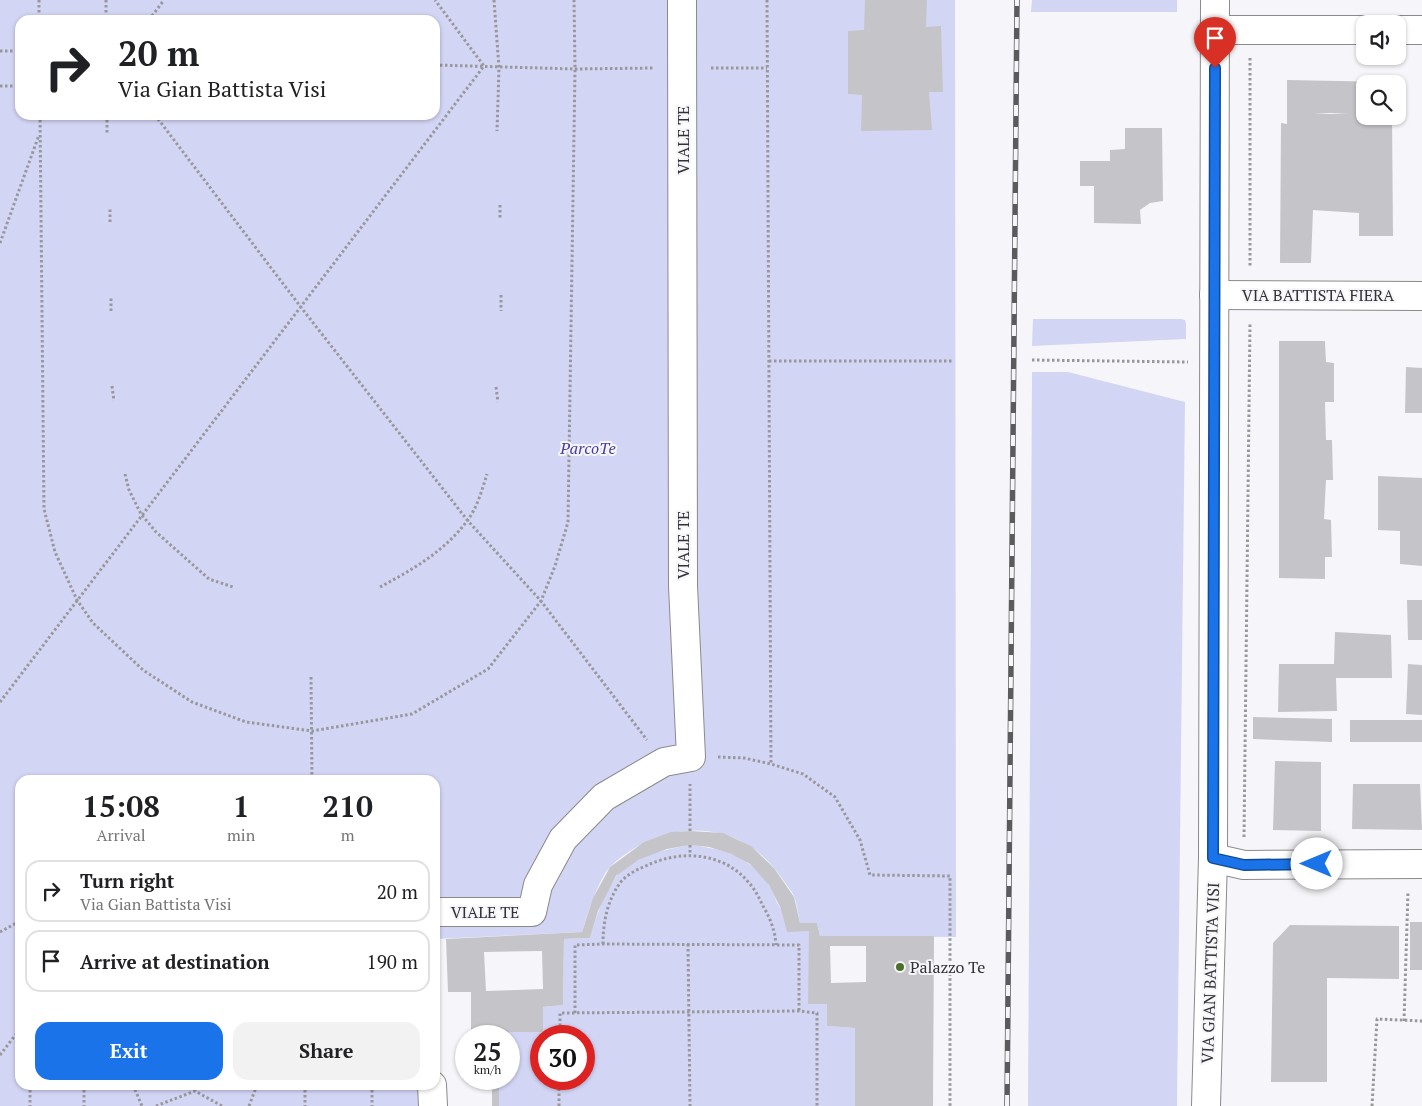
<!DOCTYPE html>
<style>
body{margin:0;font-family:"PT Serif",serif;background:#f2f2f2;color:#202124;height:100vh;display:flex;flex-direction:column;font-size:19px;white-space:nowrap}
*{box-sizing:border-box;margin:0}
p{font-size:16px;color:#757577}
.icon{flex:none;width:28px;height:28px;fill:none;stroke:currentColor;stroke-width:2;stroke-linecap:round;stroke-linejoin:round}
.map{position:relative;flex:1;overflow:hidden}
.side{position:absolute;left:15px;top:775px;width:425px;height:315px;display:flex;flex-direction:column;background:#fff;border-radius:15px;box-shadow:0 1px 4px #0004}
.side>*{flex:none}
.top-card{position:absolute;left:15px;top:15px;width:425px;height:105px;border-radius:15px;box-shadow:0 1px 4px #0004;background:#fff;color:#202124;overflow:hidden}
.controls{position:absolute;left:1356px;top:15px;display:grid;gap:10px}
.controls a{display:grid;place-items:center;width:50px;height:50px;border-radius:10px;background:#fff;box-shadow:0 1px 4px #0004;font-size:25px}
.speed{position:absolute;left:455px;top:1025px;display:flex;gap:10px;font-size:25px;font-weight:700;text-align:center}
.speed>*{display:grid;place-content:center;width:65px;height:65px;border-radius:50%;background:#fff;box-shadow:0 1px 4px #0004;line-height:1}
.speed small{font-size:12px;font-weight:400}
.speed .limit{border:8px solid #d22;background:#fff;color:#111}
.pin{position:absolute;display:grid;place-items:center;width:42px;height:42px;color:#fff;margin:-51px -21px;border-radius:50% 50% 50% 0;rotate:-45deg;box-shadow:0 0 5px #0007}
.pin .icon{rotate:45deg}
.me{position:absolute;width:55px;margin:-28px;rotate:270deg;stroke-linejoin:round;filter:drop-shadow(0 0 4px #0008)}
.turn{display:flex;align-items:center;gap:18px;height:105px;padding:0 20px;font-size:22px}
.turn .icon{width:65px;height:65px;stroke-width:2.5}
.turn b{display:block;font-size:35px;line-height:42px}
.eta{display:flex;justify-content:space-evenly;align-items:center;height:85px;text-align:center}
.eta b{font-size:30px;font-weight:700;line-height:35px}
.primary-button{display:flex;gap:10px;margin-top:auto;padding:10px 20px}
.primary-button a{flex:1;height:58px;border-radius:15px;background:#1a73e8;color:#fff;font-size:20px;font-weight:700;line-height:58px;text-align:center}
.primary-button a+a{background:#f2f2f2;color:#202124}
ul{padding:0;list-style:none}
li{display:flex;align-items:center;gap:15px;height:62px;margin:0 10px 8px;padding:0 10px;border:2px solid #e0e0e0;border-radius:15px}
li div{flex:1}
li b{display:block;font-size:19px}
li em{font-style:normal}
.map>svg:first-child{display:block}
</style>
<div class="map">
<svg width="1422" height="1106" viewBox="0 0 1422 1106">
<rect width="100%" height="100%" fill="#f6f6fa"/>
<!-- green -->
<g fill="#d3d5f5" fill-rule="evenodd">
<path d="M0,0H955L956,937L820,936L817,923H800C798,914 797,904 794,896C791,890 785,883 781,877C739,816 663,818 611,866C599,877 587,916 582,932L435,939V780H20V1085H420V1106H0ZM20,20H435V115H20Z"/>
<polygon points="1032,0 1177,0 1177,12 1031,12"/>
<polygon points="1033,319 1181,319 1185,320 1186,324 1186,339 1032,346"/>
<polygon points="1032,372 1068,372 1185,402 1177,1106 1028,1106"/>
<path d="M690,845C721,848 751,857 769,885C774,893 776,903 781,909C789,918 800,924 809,931V1004H827L828,1026L855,1028V1106H499V1079H509V1036H498V1032H543V1007L563,1005L564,939L590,938C596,917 603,895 616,877C629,857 667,849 690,845ZM541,1036H584V1079H541Z"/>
</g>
<!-- building -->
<g fill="#c5c5c9" fill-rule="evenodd">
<polygon points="865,0 927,0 926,27 941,26 943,92 929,92 932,130 861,131 862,95 848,94 848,31 864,30"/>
<path d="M1287,80L1392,82V84H1365V116H1392L1393,236H1359V213L1313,210L1311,263H1280L1281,123L1287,124ZM1314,113H1348L1330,114Z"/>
<polygon points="1125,128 1162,128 1163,201 1150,203 1140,210 1141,224 1094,223 1094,186 1080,186 1080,161 1110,161 1110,150 1125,149"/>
<polygon points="1279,341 1325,341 1326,362 1334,363 1334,402 1325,402 1326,440 1332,440 1333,480 1326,480 1324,519 1331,520 1332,557 1325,557 1325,579 1279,578"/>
<polygon points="1406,367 1422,368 1422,413 1405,413"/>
<polygon points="1378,476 1422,478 1422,566 1400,564 1400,531 1378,530"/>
<polygon points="1407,600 1422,600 1422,640 1408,640"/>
<polygon points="1335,632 1391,635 1392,678 1336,678 1337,711 1278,712 1279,664 1334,664"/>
<polygon points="1408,664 1422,665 1422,715 1406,714"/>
<polygon points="1253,717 1332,719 1332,742 1253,739"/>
<rect x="1350" y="720" width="72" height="22"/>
<polygon points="1275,761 1321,762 1321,831 1273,830"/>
<polygon points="1353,784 1420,784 1422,830 1352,829"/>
<path d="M690,831L723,833L751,846L774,868L794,897L800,923H817L820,936H934L933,1106H855V1028L827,1026V1004H808L809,931L787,932L781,909L769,885L750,864L731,854L709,847L690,845L667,849L638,860L616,876L598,911L590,938L564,939L563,1005L543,1007V1032H498V1036H471V992H448L446,939L582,932L593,898L610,867L644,842L671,832ZM830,946H866V982L831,983ZM542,951L543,989L486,991L484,952Z"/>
<rect x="1410" y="922" width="12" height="48"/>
<polygon points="1290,925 1399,926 1399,979 1327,978 1327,1082 1271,1082 1273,943"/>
<rect x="492" y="1079" width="7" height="27"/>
</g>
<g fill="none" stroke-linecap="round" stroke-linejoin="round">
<defs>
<g id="minor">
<polyline points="1215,30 1365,30"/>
<polyline points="1398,30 1422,30"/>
<polyline points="1214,295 1422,296"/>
<polyline points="1213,858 1244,865 1422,864"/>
<polyline points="435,912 532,912 538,885 563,839 604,797 664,762 691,757 683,586 682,0"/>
<polyline points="432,1085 433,1106"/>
<polyline points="1206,1106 1213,858 1215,0"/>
</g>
</defs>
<!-- minor casing -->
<use href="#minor" stroke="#8a8a8d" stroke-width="30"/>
<!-- path -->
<g stroke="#98989b" stroke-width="3" stroke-dasharray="2.5 2.5" stroke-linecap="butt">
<polyline points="39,0 39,20"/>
<polyline points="106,0 106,20"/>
<polyline points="494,0 499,68 497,131"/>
<polyline points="767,0 771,764"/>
<polyline points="149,20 164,0"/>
<polyline points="0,51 20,51"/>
<polyline points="1250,58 1250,267"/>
<polyline points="435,65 575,69 654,68"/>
<polyline points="711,68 767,68"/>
<polyline points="0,86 20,86"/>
<polyline points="40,115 44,509 55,552 77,600 93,623 143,670 192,702 246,722 312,731 412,714 488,669 541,601 555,566 568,522 575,69 574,0"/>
<polyline points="107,115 107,133"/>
<polyline points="155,115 300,306 468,521 541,601 647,740"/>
<polyline points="500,205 500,220"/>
<polyline points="110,222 110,208"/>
<polyline points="0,243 39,135"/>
<polyline points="501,295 501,311"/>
<polyline points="111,311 111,297"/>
<polyline points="1032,360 1188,362"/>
<polyline points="769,361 954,361"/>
<polyline points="112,386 114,401"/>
<polyline points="496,387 498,402"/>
<polyline points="125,474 129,490 141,514 156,532 209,579 233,587"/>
<path d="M380,587C412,570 445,551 467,521C477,508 482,490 487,474"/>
<polyline points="311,677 312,780"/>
<polyline points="0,702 484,66 435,0"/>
<polyline points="718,757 744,758 771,764 803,774 835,797 860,840 870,875 950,876 950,1106"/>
<polyline points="690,831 690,784"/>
<polyline points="1244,837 1250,323"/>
<polyline points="690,845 690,855"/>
<polyline points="0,932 20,921"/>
<path d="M603,944C603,923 607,901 620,883C627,874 638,869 648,865C682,849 725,853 749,883C755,889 759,898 763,906C770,918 775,930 776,945"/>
<polyline points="688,944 690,1106"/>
<polyline points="575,1013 575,945 603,944 799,945 799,1011"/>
<polyline points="1404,1021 1408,891"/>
<polyline points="560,1036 560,1013 799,1011 817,1013 817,1106"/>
<polyline points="0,1055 20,1029"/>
<polyline points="30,1085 30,1106"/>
<polyline points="84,1085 84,1106"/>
<polyline points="133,1085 142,1106"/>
<polyline points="195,1085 195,1091"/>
<polyline points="305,1085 305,1106"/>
<polyline points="372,1085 372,1106"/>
<polyline points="156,1106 195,1091 222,1106"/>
<polyline points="249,1106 257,1085"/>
<polyline points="559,1106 559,1079"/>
<polyline points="1372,1106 1377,1019 1422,1021"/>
</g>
<!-- minor -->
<use href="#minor" stroke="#fff" stroke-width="28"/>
<defs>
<polyline id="rail" points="1007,1106 1017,0"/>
</defs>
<!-- rail casing -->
<use href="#rail" stroke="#5b5b5d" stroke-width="5.5"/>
<!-- rail -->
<use href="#rail" stroke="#f6f6fa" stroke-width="4" stroke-dasharray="11" stroke-linecap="butt"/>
</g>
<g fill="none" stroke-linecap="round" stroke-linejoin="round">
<defs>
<polyline id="route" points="1215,68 1213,858 1244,865 1317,864"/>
</defs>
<!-- route casing -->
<use href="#route" stroke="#114b97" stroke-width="12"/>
<!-- route -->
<use href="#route" stroke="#1a73e8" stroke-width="9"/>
</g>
<!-- markers -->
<circle fill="#4c702a" stroke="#f6f6fa" stroke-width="2" cx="900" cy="967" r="5"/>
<g text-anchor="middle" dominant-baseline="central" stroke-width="4" stroke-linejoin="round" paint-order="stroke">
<!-- street labels -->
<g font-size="16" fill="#323234" stroke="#f6f6fa">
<text transform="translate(683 140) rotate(-90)">VIALE TE</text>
<text x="1318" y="295">VIA BATTISTA FIERA</text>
<text transform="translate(683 545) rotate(-90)">VIALE TE</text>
<text x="485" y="912">VIALE TE</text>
<text transform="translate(1210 973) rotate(-88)">VIA GIAN BATTISTA VISI</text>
</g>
<!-- park labels -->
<g font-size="16" font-style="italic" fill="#463ca0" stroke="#f6f6fa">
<text x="588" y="448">ParcoTe</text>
</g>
<!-- poi labels -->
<g font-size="16" fill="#323234" stroke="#f6f6fa" text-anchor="start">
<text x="910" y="967">Palazzo Te</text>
</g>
</g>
</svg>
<div class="controls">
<a><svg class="icon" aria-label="sound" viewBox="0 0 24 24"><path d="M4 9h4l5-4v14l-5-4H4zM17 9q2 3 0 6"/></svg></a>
<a><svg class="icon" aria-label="search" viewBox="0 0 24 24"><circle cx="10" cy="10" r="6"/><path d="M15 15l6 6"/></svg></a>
</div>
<div class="speed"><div>25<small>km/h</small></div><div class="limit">30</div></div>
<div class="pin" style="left:1215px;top:68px;background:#d93025"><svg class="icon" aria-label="arrive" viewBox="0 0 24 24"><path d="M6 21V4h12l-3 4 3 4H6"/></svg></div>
<svg class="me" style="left:1317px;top:864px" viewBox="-20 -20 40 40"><circle r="19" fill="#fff"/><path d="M0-13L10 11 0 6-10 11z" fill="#1a73e8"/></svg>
<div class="top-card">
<div class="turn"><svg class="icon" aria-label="right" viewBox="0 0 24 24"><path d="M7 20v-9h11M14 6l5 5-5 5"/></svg><div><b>20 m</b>Via Gian Battista Visi</div></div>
</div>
<section class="side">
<div class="eta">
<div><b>15:08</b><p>Arrival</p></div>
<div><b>1</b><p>min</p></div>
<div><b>210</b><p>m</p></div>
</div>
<ul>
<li><svg class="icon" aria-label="right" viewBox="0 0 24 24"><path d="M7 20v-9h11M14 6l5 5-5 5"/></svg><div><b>Turn right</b><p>Via Gian Battista Visi</p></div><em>20 m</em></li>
<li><svg class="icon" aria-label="arrive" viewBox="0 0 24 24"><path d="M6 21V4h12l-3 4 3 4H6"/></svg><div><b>Arrive at destination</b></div><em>190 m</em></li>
</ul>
<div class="primary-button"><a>Exit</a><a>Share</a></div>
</section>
</div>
